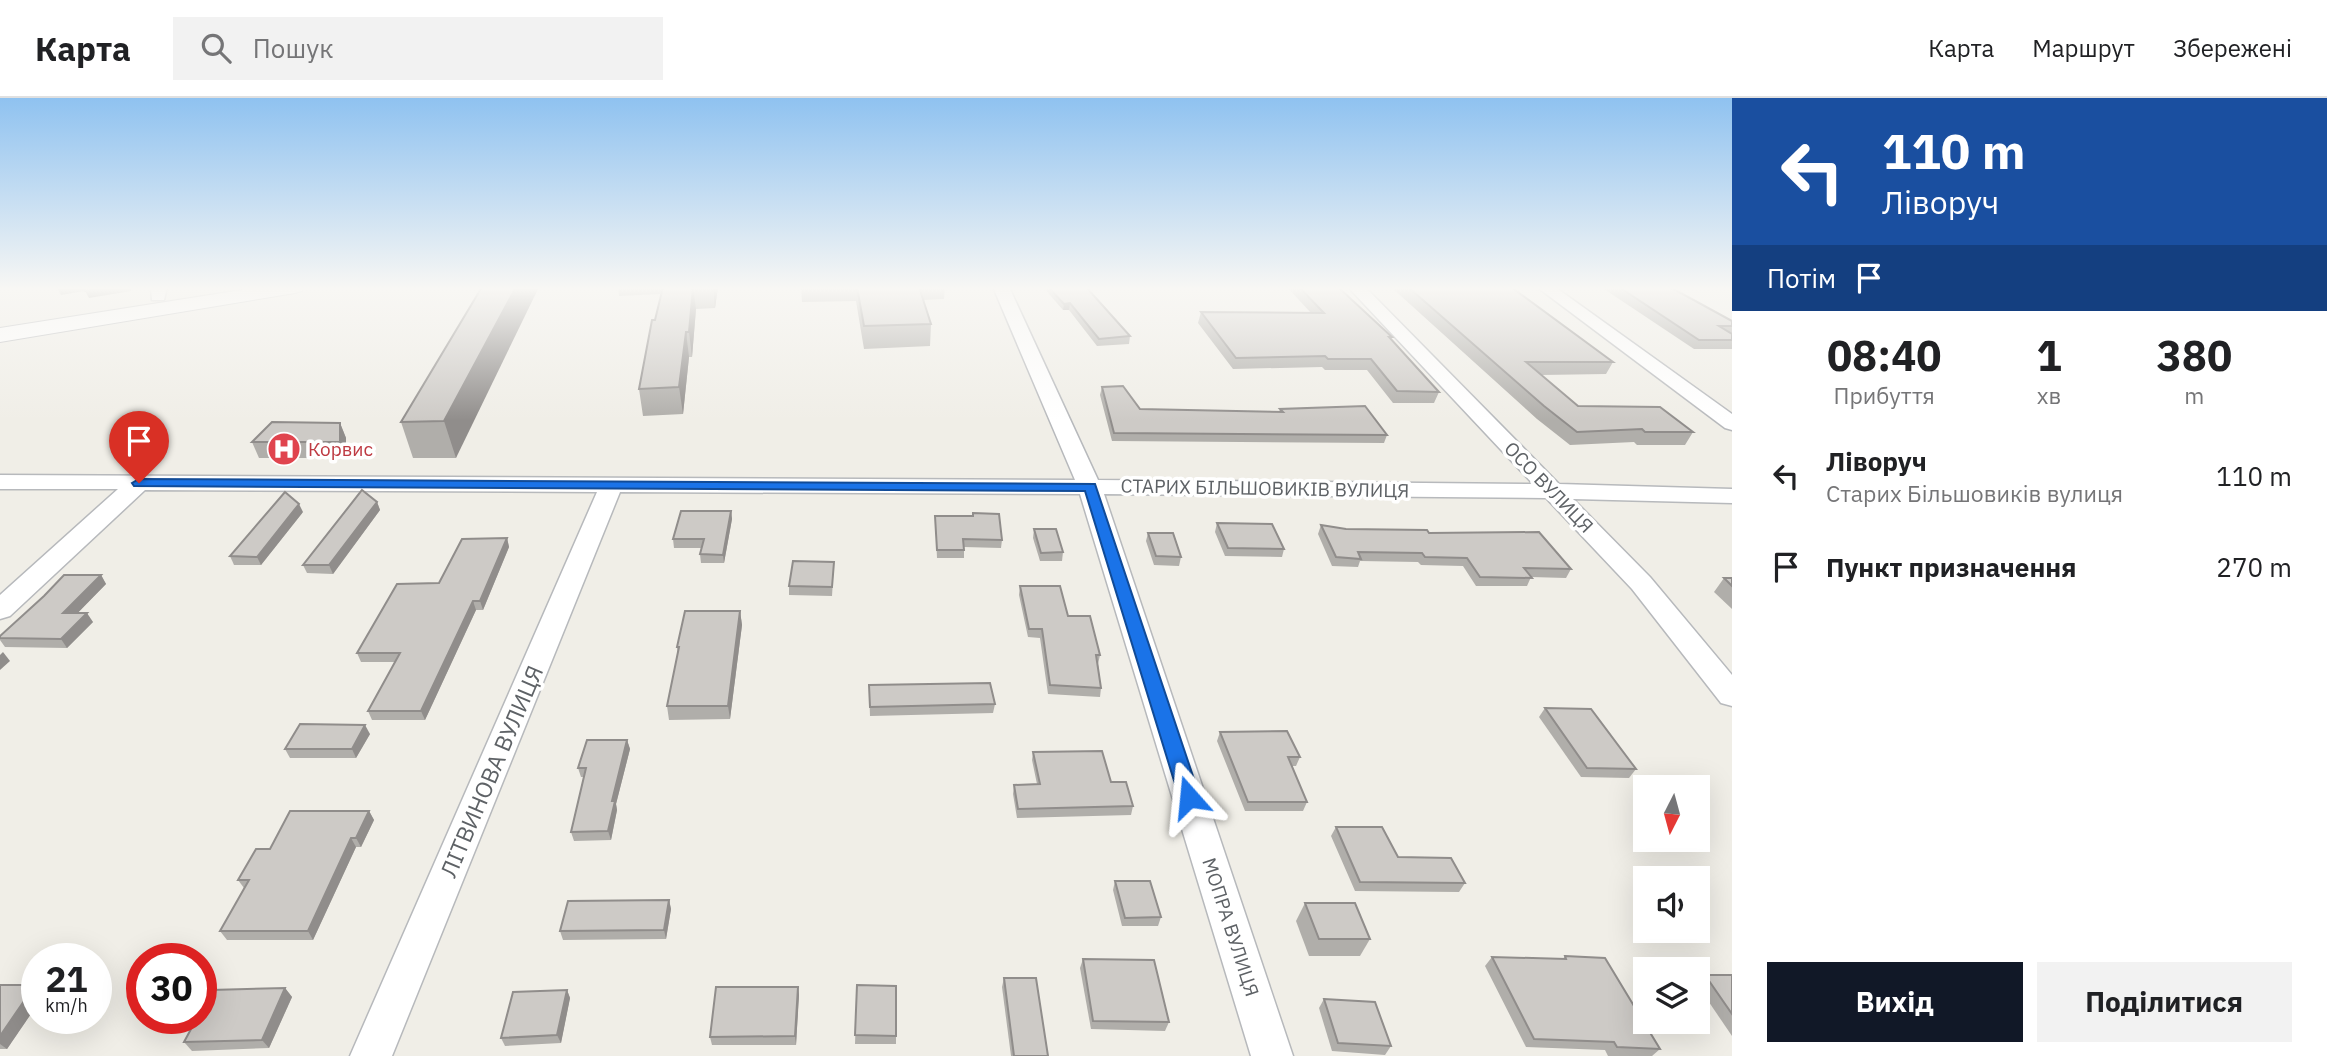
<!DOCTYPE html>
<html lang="uk">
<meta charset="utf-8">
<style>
body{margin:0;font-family:"IBM Plex Sans",sans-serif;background:#f2f2f2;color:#202124;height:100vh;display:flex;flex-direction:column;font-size:26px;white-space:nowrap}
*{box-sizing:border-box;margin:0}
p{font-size:23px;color:#757577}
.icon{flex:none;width:38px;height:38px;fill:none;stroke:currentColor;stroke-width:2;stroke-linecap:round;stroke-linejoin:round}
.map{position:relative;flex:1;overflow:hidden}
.sheet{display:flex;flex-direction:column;background:#fff;width:595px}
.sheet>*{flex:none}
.banner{background:#1a4fa0;color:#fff;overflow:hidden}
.needle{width:46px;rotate:186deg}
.controls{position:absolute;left:1633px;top:677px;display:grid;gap:14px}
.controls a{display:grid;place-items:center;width:77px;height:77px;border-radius:0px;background:#fff;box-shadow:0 7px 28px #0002;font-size:35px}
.speed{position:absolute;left:21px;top:845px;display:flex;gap:14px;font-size:35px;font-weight:700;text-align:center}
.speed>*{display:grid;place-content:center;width:91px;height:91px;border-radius:50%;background:#fff;box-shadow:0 7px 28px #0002;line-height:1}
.speed small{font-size:18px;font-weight:400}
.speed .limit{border:10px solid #d22;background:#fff;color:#111}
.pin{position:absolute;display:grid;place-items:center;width:60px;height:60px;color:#fff;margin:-72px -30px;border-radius:50% 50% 50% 0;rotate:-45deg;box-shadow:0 0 7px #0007}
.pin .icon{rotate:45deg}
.me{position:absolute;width:77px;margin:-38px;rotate:342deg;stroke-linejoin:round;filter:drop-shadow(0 0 5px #0008)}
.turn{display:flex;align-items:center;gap:24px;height:147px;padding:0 35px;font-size:32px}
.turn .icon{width:91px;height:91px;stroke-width:2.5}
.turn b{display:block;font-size:49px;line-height:60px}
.then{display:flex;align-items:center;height:66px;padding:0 35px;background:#0003;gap:14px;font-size:26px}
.eta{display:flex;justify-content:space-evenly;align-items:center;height:119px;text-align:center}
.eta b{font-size:42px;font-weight:700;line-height:49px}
.button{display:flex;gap:14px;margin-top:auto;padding:14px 35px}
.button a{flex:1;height:80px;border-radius:0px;background:#111827;color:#fff;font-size:28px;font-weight:700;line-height:80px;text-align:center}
.button a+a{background:#f2f2f2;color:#202124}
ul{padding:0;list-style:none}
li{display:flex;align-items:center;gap:21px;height:91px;padding:0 35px}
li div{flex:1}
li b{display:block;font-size:26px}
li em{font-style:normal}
header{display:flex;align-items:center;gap:42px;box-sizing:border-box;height:98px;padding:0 35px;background:#fff;border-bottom:2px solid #e0e0e0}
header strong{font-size:33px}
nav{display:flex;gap:38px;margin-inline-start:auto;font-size:24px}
.search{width:490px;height:63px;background:#f2f2f2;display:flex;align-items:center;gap:18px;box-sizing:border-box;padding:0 24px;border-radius:0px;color:#757577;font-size:26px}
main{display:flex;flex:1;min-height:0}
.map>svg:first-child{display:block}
</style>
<header>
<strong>Карта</strong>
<div class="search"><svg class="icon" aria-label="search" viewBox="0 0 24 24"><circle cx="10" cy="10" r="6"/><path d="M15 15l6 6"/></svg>Пошук</div>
<nav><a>Карта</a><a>Маршрут</a><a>Збережені</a></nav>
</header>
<main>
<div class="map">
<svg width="1732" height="958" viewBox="0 0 1732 958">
<rect width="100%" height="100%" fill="#f0eee7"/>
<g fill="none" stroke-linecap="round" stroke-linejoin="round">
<defs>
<g id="minor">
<polygon points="151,189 167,189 164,202 152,202"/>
<polygon points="993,189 1009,189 1098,382 1533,386 1348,189 1365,189 1559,386 1732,391 1732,405 1573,401 1650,479 1732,577 1732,608 1721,605 1632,491 1546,400 1104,396 1293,958 1251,958 1080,396 620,394 392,958 350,958 597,394 145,392 10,518 0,521 0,497 118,391 0,391 0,377 1075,382"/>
<polygon points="1537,189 1555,189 1732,316 1732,332 1725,330"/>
</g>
<polygon id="tertiary" points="260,189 305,189 302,193 295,195 0,244 0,230"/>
</defs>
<!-- minor casing -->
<use href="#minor" stroke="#b7b9bc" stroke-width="3"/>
<!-- tertiary casing -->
<use href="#tertiary" stroke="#b7b9bc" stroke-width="2"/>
<!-- minor -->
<use href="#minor" fill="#fff" fill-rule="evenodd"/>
<!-- tertiary -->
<use href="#tertiary" fill="#fff" fill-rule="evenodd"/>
</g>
<!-- wall -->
<g fill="#b0aeaa">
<polygon points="482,189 456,360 413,360 401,324"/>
<polygon points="618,189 718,189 715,210 696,211 692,259 689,259 683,316 643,318 639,291 661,196 619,198"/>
<polygon points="801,189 945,189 944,201 923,202 931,226 930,248 864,251 856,203 802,204"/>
<polygon points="1043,189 1090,189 1090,191 1089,191 1130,238 1129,246 1097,248 1069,212 1063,212"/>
<polygon points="1287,189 1338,189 1392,239 1391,241 1439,294 1434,305 1393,305 1367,272 1325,272 1322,269 1233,271 1198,225 1201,214 1311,215"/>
<polygon points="1391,189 1511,189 1613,264 1606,276 1541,277 1578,308 1693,334 1685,347 1637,347 1634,344 1570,347 1537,321"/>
<polygon points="1601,189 1670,189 1732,223 1732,251 1694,251"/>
<polygon points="1102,289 1140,311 1279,314 1280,311 1387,337 1384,345 1112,343 1100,297"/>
<polygon points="340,325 346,340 346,360 259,360 252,344"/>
<polygon points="377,404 380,412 333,476 307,475 303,467"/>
<polygon points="731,413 732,421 724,465 701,465 700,456 702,450 674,450 673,441"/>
<polygon points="303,414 261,467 234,467 230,458"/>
<polygon points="935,418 972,418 1002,442 1001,450 964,449 964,460 937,460"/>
<polygon points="1217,425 1284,451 1282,459 1225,458 1215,434"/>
<polygon points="1321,427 1346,431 1429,435 1571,471 1566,480 1531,479 1527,488 1476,488 1463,468 1421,467 1418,464 1360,463 1358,469 1332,468 1318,436"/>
<polygon points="1034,431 1063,454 1062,463 1040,463 1033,440"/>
<polygon points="1148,435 1181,459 1179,468 1154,467 1146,443"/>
<polygon points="507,440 509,449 483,512 476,512 425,622 372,622 368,613 395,564 361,564 357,555 439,485"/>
<polygon points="834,464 832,498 789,497 789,488"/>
<polygon points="101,477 106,486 77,515 93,524 67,550 5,549 0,542 0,538 44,498"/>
<polygon points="1724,480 1732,480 1732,511 1714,494"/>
<polygon points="1020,488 1068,518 1100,557 1098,566 1101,590 1100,599 1048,596 1040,540 1028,539 1019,497"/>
<polygon points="740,513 742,527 730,621 669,622 667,608 678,556 677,549"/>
<polygon points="869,587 995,606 993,615 870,618"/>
<polygon points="1545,610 1636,671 1629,680 1581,679 1539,619"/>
<polygon points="1220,634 1300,659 1296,668 1292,668 1307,704 1303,713 1245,713 1217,643"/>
<polygon points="370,636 356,660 290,660 285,651"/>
<polygon points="627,642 630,651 616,706 617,712 611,742 574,743 571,734 584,679 581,679 578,670"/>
<polygon points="1033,654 1111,684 1133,708 1131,717 1017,720 1013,696 1014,687 1037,686 1032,662"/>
<polygon points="369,713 374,722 361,749 356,749 313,842 227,842 220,833 244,790 238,782 270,751"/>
<polygon points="1336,729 1398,759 1465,785 1459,794 1355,793 1331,738"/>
<polygon points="1115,783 1161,819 1158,828 1122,828 1113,792"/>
<polygon points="669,802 671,811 666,841 563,842 560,833"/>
<polygon points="1305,805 1370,841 1360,858 1309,858 1296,823"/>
<polygon points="1565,858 1660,951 1652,958 1608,958 1605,952 1526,949 1485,868 1492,859 1563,861"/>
<polygon points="1083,861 1169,924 1165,933 1091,931 1080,870"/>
<polygon points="1705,877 1732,877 1732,938 1698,888 1698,884"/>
<polygon points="1004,880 1048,958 1011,958 1002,889"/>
<polygon points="0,887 35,887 37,889 37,907 7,951 0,951"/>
<polygon points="857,887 896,888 896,946 855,946"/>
<polygon points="798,889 799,897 796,947 712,947 710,939"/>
<polygon points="285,890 292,899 269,950 192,953 184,944"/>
<polygon points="567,892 570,900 561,945 505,948 501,940"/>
<polygon points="1324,901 1391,948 1385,957 1332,953 1319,910"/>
</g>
<!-- shaded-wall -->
<g fill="#908d8b">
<polygon points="64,189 88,189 90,192 61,197 57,190"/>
<polygon points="111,189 131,189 131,193 89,200 85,193"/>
<polygon points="516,189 539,189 456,360 444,323"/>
<polygon points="693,189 696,211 692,259 689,234"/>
<polygon points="713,189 718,189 715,210"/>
<polygon points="1070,205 1069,212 1063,212 1064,206"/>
<polygon points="686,234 689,259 683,316 679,289"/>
<polygon points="340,325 346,340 346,360 340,344"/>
<polygon points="377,404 380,412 333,476 329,467"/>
<polygon points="299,406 303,414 261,467 257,459"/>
<polygon points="731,413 732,421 724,465 723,457"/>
<polygon points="507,440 509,449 483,512 480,503"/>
<polygon points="101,477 106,486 69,524 63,515"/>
<polygon points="473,503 476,512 425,622 421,613"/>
<polygon points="740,513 742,527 730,621 728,608"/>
<polygon points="87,515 93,524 67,550 61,541"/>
<polygon points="3,554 10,563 0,572 0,557"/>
<polygon points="365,627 370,636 356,660 352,651"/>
<polygon points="627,642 630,651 616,706 617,712 611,742 608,733 612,703"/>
<polygon points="369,713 374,722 361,749 356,740"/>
<polygon points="351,740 356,749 313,842 308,833"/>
<polygon points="669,802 671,811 666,841 664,832"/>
<polygon points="35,887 37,889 37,907 7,951 0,946 0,938"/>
<polygon points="798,889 799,897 796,947 795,938"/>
<polygon points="285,890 292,899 269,950 262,942"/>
<polygon points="567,892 570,900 561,945 557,937"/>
</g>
<!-- building -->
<g fill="#cdcac6" stroke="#908d8b" stroke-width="2">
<polygon points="86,189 111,189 85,193"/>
<polygon points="482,189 516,189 444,323 401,324"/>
<polygon points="663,189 693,189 689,234 686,234 679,289 639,291 652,222 655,222"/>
<polygon points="857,189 919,189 931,226 864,228"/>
<polygon points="1048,189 1086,189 1130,238 1099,241 1070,205 1064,206"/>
<polygon points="1299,189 1338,189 1392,239 1389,239 1439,294 1397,293 1371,261 1328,261 1325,258 1236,260 1201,214 1324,215"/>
<polygon points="1408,189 1511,189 1613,264 1526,264 1578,308 1660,309 1693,334 1645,334 1642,331 1577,334 1544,308"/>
<polygon points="1619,189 1670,189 1732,223 1732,228 1719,228 1732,236 1732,242 1699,242"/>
<polygon points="1123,288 1140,311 1283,314 1280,311 1365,308 1387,337 1114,335 1102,289"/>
<polygon points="272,324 340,325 340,344 252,344"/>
<polygon points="362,392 377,404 329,467 303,467"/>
<polygon points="285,394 299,406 257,459 230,458"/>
<polygon points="681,413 731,413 723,457 700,456 704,441 673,441"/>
<polygon points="973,415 999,416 1002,442 963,441 964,452 937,452 935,418 973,418"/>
<polygon points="1217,425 1272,426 1284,451 1228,450"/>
<polygon points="1321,427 1346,431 1427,432 1429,435 1539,434 1571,471 1524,470 1532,480 1480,479 1467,460 1425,459 1422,455 1358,454 1361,461 1336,459"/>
<polygon points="1034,431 1056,431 1063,454 1041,455"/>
<polygon points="1148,435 1173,435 1181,459 1156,458"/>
<polygon points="507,440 480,503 473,503 421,613 368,613 400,555 357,555 397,486 439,485 462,441"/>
<polygon points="793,463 834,464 832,489 789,488"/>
<polygon points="64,477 101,477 63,515 87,515 61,541 0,540 0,538 44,498"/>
<polygon points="1724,480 1732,480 1732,488"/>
<polygon points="1020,488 1060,488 1068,518 1090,518 1100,557 1096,557 1101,590 1050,587 1042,531 1029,531"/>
<polygon points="685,513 740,513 728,608 667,608 679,549 677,549"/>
<polygon points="990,585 995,606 870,609 869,587"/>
<polygon points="1545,610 1591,611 1636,671 1587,670"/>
<polygon points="300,626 365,627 352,651 285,651"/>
<polygon points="1287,633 1300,659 1288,659 1307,704 1248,704 1220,634"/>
<polygon points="587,642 627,642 612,703 615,703 608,733 571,734 586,670 578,670"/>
<polygon points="1102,653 1111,684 1126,684 1133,708 1018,711 1014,687 1040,686 1033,654"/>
<polygon points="290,713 369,713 356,740 351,740 308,833 220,833 249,782 238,782 256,751 270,751"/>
<polygon points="1336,729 1382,729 1398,759 1451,760 1465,785 1360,784"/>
<polygon points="1115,783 1150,783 1161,819 1125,820"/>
<polygon points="669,802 664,832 560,833 568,803"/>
<polygon points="1305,805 1355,805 1370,841 1319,841"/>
<polygon points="1565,858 1605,860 1660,951 1617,949 1614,944 1534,941 1492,859 1566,861"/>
<polygon points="1083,861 1154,862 1169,924 1093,923"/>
<polygon points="1705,877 1732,877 1732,916"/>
<polygon points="1004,880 1036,880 1048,958 1014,958"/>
<polygon points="0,887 35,887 0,938"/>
<polygon points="857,887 896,888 896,938 855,937"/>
<polygon points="716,889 798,889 795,938 710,939"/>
<polygon points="285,890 262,942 184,944 197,920 201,920 201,911 211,892"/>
<polygon points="567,892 557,937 501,940 513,894"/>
<polygon points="1324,901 1375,904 1391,948 1338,945"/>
</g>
<!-- sky -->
<linearGradient id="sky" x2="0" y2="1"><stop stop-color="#8fc2f0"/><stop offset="0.59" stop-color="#f8f7f4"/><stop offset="1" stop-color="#f8f7f4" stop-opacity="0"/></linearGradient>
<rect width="1732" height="323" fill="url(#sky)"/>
<!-- route -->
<polygon fill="#1a73e8" stroke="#114b97" stroke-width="2" points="139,381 1095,386 1200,699 1197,705 1189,707 1182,705 1179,699 1085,393 134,388 132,385"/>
<!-- icons -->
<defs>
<symbol id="hospital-disc" viewBox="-11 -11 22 22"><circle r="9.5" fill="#e0444e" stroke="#fff"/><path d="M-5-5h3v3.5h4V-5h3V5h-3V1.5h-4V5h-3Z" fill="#fff"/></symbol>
</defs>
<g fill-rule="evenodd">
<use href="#hospital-disc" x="265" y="332" width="38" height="38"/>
</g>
<g text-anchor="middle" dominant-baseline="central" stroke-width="7" stroke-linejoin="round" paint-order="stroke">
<!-- health labels -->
<g font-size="19" fill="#be3a42" stroke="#fff" text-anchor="start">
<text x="308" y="351">Корвис</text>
</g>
<!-- street labels -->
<g font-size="19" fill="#5e6266" stroke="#fff">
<text transform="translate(1549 389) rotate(46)">ОСО ВУЛИЦЯ</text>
<text transform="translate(1265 390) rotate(1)">СТАРИХ БІЛЬШОВИКІВ ВУЛИЦЯ</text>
<text transform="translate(1231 829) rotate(72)">МОПРА ВУЛИЦЯ</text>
</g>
<!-- near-street labels -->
<g font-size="23" fill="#5e6266" stroke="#fff">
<text transform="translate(491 673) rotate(-67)">ЛІТВИНОВА ВУЛИЦЯ</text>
</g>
</g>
</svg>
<div class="controls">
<a><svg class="needle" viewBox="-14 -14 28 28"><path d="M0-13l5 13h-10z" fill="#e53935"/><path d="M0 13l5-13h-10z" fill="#757577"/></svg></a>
<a><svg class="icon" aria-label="sound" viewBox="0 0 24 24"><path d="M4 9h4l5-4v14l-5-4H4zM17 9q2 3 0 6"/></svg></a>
<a><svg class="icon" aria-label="layers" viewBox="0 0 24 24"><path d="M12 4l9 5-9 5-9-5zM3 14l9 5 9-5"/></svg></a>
</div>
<div class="speed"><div>21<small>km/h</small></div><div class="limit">30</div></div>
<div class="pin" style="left:139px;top:385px;background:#d93025"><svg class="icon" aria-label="arrive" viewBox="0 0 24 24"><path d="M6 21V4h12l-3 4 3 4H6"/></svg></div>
<svg class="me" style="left:1189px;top:699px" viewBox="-20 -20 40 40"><path d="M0-17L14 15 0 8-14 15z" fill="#1a73e8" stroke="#fff" stroke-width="4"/></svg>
</div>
<section class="sheet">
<div class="banner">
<div class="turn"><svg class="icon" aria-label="left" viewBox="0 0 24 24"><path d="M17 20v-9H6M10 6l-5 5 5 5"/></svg><div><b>110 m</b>Ліворуч</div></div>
<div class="then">Потім<svg class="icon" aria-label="arrive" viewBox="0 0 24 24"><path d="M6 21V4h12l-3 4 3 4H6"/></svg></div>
</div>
<div class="eta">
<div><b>08:40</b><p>Прибуття</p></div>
<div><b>1</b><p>хв</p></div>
<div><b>380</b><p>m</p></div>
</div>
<ul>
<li><svg class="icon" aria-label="left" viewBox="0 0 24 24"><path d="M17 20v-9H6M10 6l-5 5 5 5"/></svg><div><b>Ліворуч</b><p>Старих Більшовиків вулиця</p></div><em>110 m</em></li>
<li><svg class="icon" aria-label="arrive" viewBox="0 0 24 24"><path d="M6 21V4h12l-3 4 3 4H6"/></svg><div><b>Пункт призначення</b></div><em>270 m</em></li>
</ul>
<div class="button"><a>Вихід</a><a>Поділитися</a></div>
</section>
</main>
